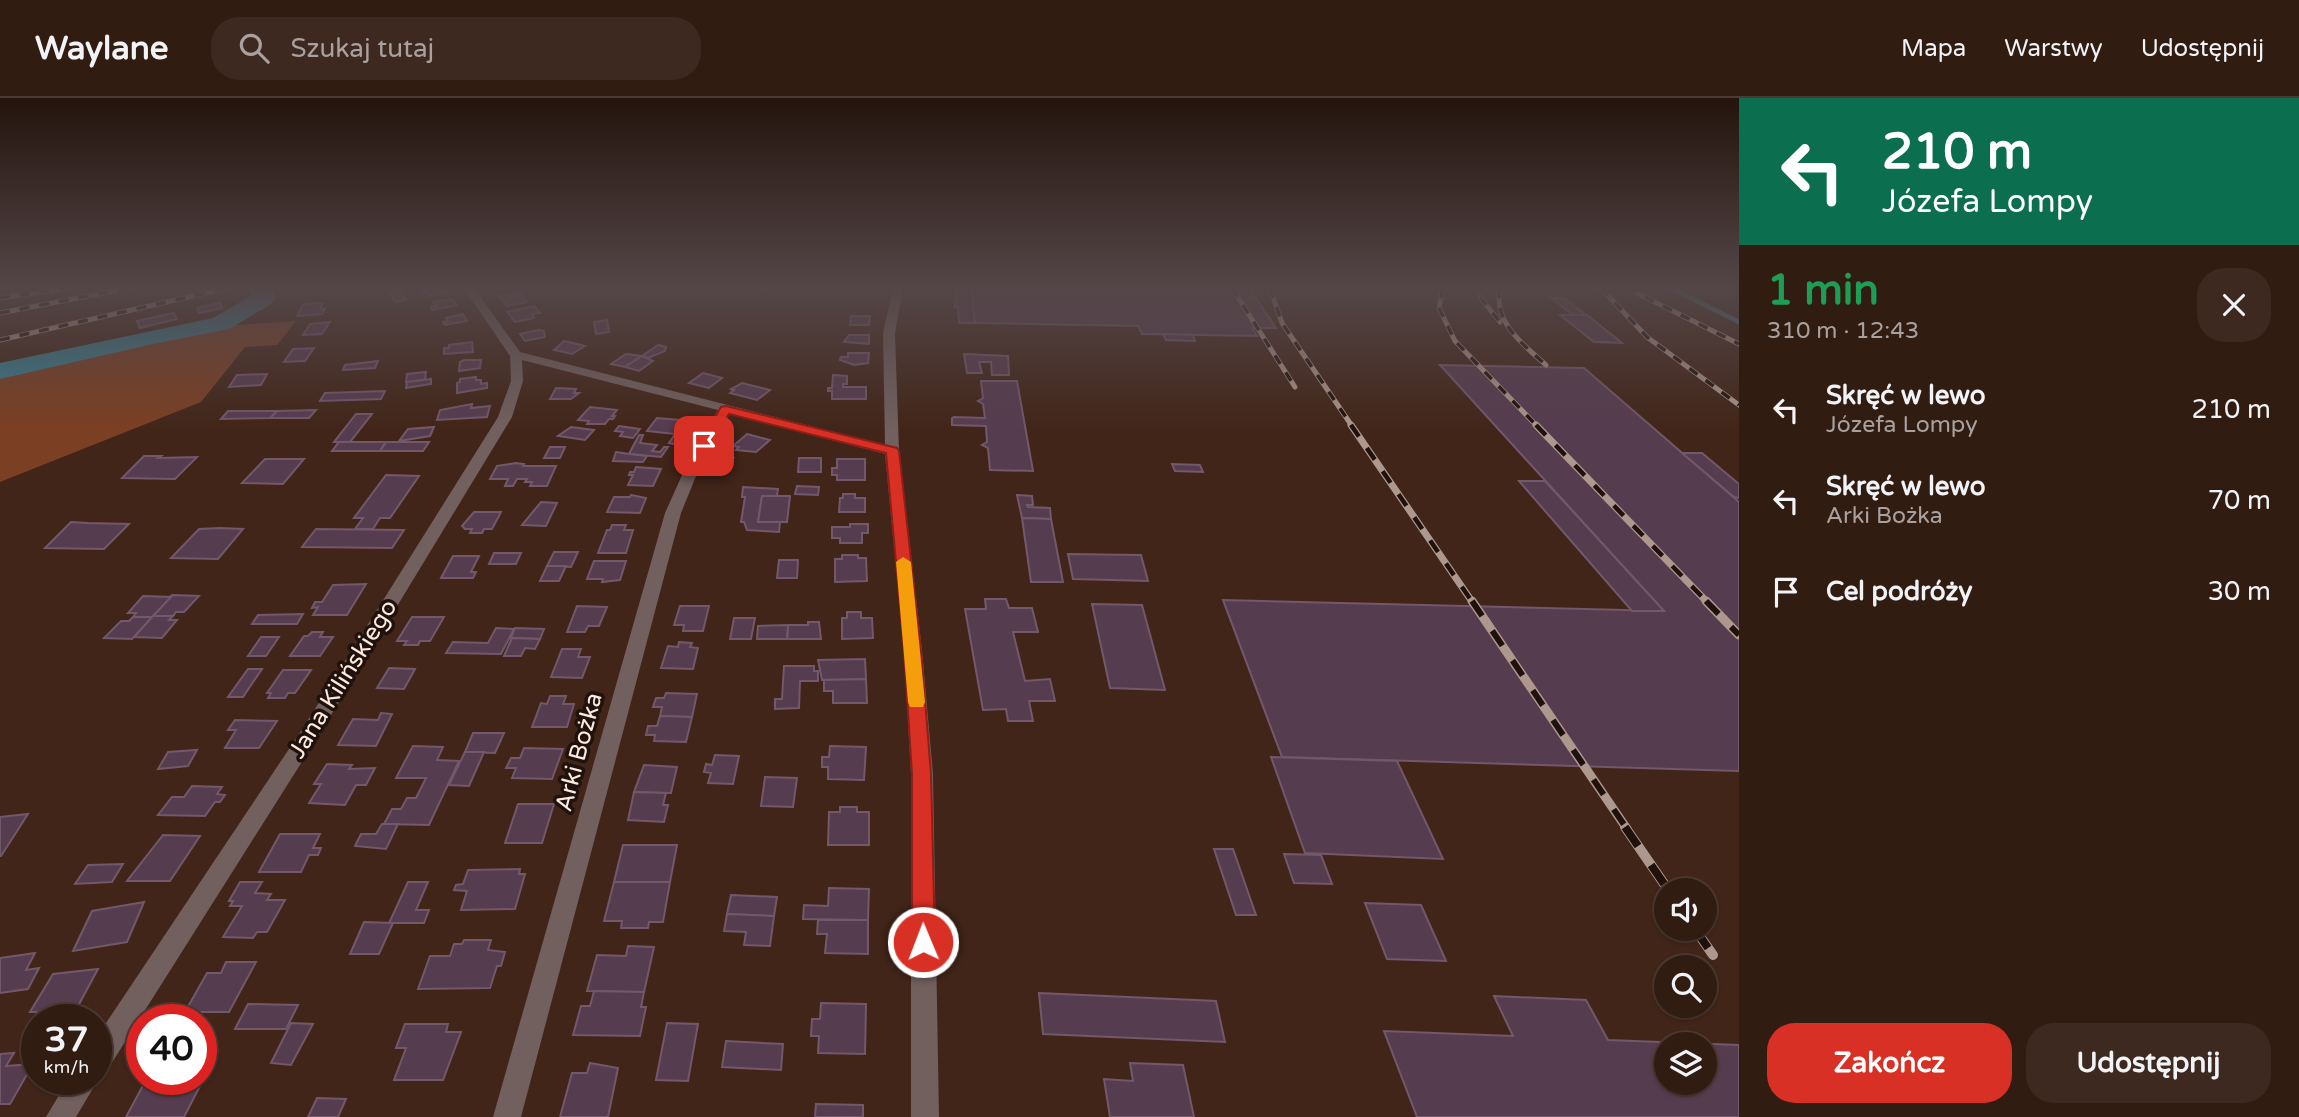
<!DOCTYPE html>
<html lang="pl">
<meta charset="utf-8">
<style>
body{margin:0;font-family:"Varela Round",sans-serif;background:#3d2920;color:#f1f3f6;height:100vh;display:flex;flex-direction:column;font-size:26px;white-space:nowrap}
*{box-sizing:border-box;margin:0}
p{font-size:23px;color:#a8a19f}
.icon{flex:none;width:38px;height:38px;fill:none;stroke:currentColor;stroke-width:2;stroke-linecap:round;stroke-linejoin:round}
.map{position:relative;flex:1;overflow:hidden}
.drawer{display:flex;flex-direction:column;background:#311c12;width:560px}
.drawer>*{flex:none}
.guide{background:#0b6e4f;color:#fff;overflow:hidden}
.controls{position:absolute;left:1654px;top:780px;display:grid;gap:14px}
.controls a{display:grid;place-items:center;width:63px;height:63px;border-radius:50%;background:#311c12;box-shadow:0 2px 5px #0004,0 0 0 2px #4c3a32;font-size:35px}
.speed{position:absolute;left:21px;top:906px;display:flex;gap:14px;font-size:35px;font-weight:700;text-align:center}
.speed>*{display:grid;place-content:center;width:91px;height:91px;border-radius:50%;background:#311c12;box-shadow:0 2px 5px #0004,0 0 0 2px #4c3a32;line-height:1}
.speed small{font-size:18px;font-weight:400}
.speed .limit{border:10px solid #d22;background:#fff;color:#111}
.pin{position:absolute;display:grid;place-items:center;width:60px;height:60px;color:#fff;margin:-30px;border-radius:14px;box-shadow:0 4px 10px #0006}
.me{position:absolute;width:77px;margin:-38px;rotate:359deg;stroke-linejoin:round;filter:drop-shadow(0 0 5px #0008)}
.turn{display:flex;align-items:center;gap:24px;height:147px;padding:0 28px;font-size:32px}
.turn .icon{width:91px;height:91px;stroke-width:2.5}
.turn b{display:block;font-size:49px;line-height:60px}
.round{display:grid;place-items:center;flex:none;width:74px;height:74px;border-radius:28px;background:#3d2920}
.summary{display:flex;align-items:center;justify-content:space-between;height:119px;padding:0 28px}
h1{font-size:42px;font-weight:700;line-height:52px;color:#1e9e55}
.action{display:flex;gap:14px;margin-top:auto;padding:14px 28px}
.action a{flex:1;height:80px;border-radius:28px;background:#d93025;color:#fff;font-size:28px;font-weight:700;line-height:80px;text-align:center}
.action a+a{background:#3d2920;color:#f1f3f6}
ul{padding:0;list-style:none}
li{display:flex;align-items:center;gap:21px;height:91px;padding:0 28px}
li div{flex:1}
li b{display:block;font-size:26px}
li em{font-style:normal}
header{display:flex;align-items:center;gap:42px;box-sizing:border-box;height:98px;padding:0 35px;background:#311c12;border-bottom:2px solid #4c3a32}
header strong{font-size:33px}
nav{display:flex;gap:38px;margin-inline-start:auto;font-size:24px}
.search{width:490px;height:63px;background:#3d2920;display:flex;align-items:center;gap:18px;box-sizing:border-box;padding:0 24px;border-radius:28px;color:#a8a19f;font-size:26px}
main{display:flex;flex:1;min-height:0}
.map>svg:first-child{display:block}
</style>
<header>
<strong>Waylane</strong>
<div class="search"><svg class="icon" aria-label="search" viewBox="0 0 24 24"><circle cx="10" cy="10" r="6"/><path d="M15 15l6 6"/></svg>Szukaj tutaj</div>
<nav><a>Mapa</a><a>Warstwy</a><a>Udostępnij</a></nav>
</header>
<main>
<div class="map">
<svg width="1739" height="1019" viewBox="0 0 1739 1019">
<rect width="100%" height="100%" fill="#412518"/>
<!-- green -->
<polygon fill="#7b3f23" points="296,223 277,247 245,249 201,304 0,384 0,275 220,228"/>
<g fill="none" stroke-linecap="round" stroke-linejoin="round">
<!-- stream -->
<polyline stroke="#367e90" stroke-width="4.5" points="1671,190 1739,224"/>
<!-- river -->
<polygon fill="#367e90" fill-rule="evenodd" points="250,190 272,190 275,201 271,206 229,231 153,246 0,281 0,265 213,220 251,198"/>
</g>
<!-- building -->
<g fill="#563c4f" stroke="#73576b" stroke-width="2" fill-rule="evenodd">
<polygon points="399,190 406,202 395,204 388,192"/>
<polygon points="423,190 445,190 448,194 428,198 426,194 421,195 425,193"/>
<polygon points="957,190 972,190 975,225 959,225 958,209 955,209"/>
<polygon points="972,190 1249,190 1276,230 1252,230 1257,238 1142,236 1138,228 975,225"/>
<polygon points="520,194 527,204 507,208 499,198"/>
<polygon points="1551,200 1564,200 1586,217 1573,217"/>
<polygon points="452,201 457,207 432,212 431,209 436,208 433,204"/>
<polygon points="220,205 223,210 199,215 197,210"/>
<polygon points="323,205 320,211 325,211 322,216 297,218 303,206"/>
<polygon points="534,208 540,215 532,216 534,220 515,224 507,214"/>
<polygon points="174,215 177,221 140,230 137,223"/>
<polygon points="463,216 467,223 445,227 443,224 448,223 446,220"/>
<polygon points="1560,217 1587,217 1622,245 1594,244"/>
<polygon points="851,218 870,218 869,227 850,227"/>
<polygon points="607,222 609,234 596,236 594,224"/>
<polygon points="330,224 322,236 303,237 310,226"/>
<polygon points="539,232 544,233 545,239 525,243 520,236"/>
<polygon points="1163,236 1193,237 1195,243 1166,242"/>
<polygon points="849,237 869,237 869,246 844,244"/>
<polygon points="564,243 585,248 572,256 554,252"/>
<polygon points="472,244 473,254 444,256 444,250 449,250 449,247"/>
<polygon points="658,247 666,249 665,253 648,260 642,258"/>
<polygon points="314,250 305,263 284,264 293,251"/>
<polygon points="848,255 869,255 868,265 854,267 840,262 841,259 848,259"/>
<polygon points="626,256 642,258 625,269 611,266"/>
<polygon points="964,256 1008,258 1009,277 992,277 991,264 979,264 982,275 967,275"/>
<polygon points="642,258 653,263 639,273 625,269"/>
<polygon points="464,262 481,262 480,270 459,273 460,264"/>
<polygon points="378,263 375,270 343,272 345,267"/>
<polygon points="1440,267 1584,270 1739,404 1739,673 1282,659 1223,502 1664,513"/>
<polygon points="426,274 425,282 406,284 407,276"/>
<polygon points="703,275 722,280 709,290 689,285"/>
<polygon points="267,276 261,287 229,289 237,277"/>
<polygon points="833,277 847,278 847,286 843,286 843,289 866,289 866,301 832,301 832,293 828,293 828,290 832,290"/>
<polygon points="476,279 476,282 481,282 481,286 487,285 487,290 457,295 457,285 460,284 460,281"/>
<polygon points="431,281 431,286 406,290 407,284"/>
<polygon points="981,283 1017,283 1033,373 990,372 988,350 982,347 987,344 986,328 952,327 952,320 954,319 985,320 983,306 978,303 983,300"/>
<polygon points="742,285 770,292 757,302 730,295 734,292 731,291"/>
<polygon points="556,290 576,291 574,295 579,295 571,301 550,301"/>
<polygon points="385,293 381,301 320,303 325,295"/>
<polygon points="472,306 471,310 490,308 487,319 437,322 440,312"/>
<polygon points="590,309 617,312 612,318 615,318 613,321 609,321 605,326 587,326 589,323 578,322"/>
<polygon points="316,312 309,320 270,320 277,313"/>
<polygon points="228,313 277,313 270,320 221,321"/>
<polygon points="356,316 372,316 350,344 334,344"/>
<polygon points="657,320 693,323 678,345 674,346 669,345 675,336 647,333"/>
<polygon points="619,328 640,331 633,340 620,338 623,334 615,333"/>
<polygon points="434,329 430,338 399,343 408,331"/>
<polygon points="571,329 594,332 585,342 558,338"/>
<polygon points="747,336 770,342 756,354 736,352 739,349 733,348"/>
<polygon points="639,337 643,337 640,345 657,347 652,353 660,354 664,349 668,349 661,359 629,356"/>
<polygon points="339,344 386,344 380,353 332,353"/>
<polygon points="386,344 429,344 423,353 380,353"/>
<polygon points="550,349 565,349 560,360 544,360"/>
<polygon points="616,354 629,356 647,358 643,364 613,363"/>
<polygon points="713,355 733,360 717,370 705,367"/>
<polygon points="1682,355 1702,355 1739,386 1739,400 1734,399"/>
<polygon points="144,358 161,358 158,360 197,359 175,381 122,380"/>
<polygon points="799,360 821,360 821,374 798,374"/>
<polygon points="265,361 304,361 283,386 242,385"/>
<polygon points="837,361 865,361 865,382 837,382 837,377 832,377 832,370 837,370"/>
<polygon points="516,365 524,366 523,368 556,368 547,388 530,388 532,384 525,384 527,381 517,381 513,388 505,388 508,381 490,381 497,368"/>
<polygon points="1172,366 1200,367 1203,374 1175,373"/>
<polygon points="636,369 661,371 653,388 628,387 633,377 629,377 630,374 634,374"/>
<polygon points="386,377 419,378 390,420 380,420 373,431 355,431 363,420 354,420"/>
<polygon points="1519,383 1545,383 1664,513 1632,513"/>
<polygon points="797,388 819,389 818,397 795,396"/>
<polygon points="743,389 778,391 777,398 762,398 758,424 780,424 779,434 747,432 744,424 741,424 745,399 742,399"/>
<polygon points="843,396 855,396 855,400 865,400 865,414 839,414 840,400 843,400"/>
<polygon points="631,397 646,400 640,415 607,414 614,399 630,399"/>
<polygon points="1017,397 1032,398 1033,407 1027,407 1028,409 1050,410 1051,421 1022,420"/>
<polygon points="762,398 790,398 787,424 758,424"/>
<polygon points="541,404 557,405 546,428 522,427"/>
<polygon points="474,414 501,414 492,431 484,431 482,435 470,435 472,431 465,431 462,428"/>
<polygon points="1022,420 1051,421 1063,484 1031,484"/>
<polygon points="71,424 88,425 129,426 104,451 45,450"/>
<polygon points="850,426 868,426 868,435 862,435 862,445 840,445 840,440 832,440 832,429 850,429"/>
<polygon points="612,427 626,427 624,432 633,432 626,455 598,455 607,432 610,432"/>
<polygon points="220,430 243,431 218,461 171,460 199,431"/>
<polygon points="316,431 404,432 392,450 302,449"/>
<polygon points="554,454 578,454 571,469 547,468"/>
<polygon points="494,455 521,455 516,466 489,466"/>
<polygon points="1068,456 1141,457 1148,483 1073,481"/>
<polygon points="842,457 858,457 858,460 866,460 867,483 835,484 835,461 842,461"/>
<polygon points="453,458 479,458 471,474 476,474 473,480 441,480"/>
<polygon points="779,462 798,462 797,480 777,480"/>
<polygon points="594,463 626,463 620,482 602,484 603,481 587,481"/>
<polygon points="547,468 566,468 559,483 540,483"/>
<polygon points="366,486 347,517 313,517 318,509 312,510 315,504 322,504 333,487"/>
<polygon points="172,497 199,498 184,514 176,514 173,518 153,518"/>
<polygon points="143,498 171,499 152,519 133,519 136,515 128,515"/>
<polygon points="985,501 1006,501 1009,510 1032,510 1038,534 1013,534 1025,583 1050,581 1055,603 1029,603 1033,623 1008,623 1006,611 983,612 965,511 986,511"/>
<polygon points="1092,506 1142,507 1165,592 1110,590"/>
<polygon points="577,508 607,509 599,528 588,528 585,534 567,534"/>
<polygon points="680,508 709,508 703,533 683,533 684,527 674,527"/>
<polygon points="847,514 861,514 861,520 872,520 873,540 842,541 842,520 847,520"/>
<polygon points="303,516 297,526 252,526 258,517"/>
<polygon points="153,518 173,518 169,522 177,522 162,540 134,539"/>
<polygon points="133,519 152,519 132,541 104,540 121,523 129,523"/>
<polygon points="412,519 444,519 430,543 420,543 418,547 404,547 407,543 397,543"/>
<polygon points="734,520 755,520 751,541 730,541"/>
<polygon points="808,524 819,524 821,541 787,541 788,527 808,527"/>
<polygon points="788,527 787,541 757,541 758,528"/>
<polygon points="496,530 514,531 501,556 446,555 453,544 488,545"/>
<polygon points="515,530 544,531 540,541 511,540"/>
<polygon points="312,534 323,534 320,539 333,539 320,558 290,558 304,538 308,538"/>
<polygon points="261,539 279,539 266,558 248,558"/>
<polygon points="512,540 540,541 535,551 525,550 521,558 504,558"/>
<polygon points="679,544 692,545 690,549 698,550 693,571 661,570 668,548 678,549"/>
<polygon points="562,551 581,551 578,559 590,559 582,580 551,579"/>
<polygon points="865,561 866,581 822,582 818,562"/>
<polygon points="784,568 814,568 814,573 818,573 818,583 800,583 799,610 775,611 775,601 782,601"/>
<polygon points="389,570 415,571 404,591 377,590"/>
<polygon points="248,571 262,571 243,599 228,599"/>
<polygon points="283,572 311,572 295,595 288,595 285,600 268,600 271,595 267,595"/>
<polygon points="866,581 867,605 833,605 833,593 824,593 824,582"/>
<polygon points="666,595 697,596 692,619 660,618 662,609 653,609 656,600 664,600"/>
<polygon points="550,598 566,598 563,606 574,606 567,629 532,629 541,605 547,606"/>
<polygon points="381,615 392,616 376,648 338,647 353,621 378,622"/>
<polygon points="660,618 692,619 686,644 654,643 655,637 646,637 648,628 657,628"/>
<polygon points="235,622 277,623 259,650 225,650 236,632 228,632"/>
<polygon points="473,635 504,635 495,655 465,654"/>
<polygon points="413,648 443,649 437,662 459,663 429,727 384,726 392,711 401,711 407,700 416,700 426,680 396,680"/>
<polygon points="830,648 866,649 864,682 828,681 828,669 822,669 822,659 829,659"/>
<polygon points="524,650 563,651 552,681 512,680 516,670 506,670 511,660 520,660"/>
<polygon points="197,652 188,668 158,671 168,654"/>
<polygon points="465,654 484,654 469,688 449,687"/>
<polygon points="715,657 739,658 733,686 708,685 711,675 704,674 706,666 712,667"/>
<polygon points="1271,659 1397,663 1443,761 1305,755"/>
<polygon points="327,666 352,667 349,671 375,670 366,687 356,687 345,707 309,705 321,686 314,686"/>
<polygon points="644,667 677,669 671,695 634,694"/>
<polygon points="765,679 797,680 793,709 761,708"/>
<polygon points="192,688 222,689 217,696 225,697 220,704 215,704 205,718 158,717 172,699 184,699"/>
<polygon points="634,694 666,695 663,707 668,707 664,724 628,722"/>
<polygon points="518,706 554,706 542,745 505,745"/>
<polygon points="840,709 857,709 857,714 869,714 869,747 828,747 829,714 840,714"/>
<polygon points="28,716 1,758 0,758 0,719"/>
<polygon points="382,726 398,726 386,751 355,748 361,736 376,736"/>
<polygon points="280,736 320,736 313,750 321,750 318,757 309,757 301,774 259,774"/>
<polygon points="163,737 200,738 170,783 127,783"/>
<polygon points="623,747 677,747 670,784 614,784"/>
<polygon points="1214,751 1233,751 1256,817 1236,817"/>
<polygon points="1284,756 1321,757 1332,786 1294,785"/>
<polygon points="123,766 112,784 75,786 88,767"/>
<polygon points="520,771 519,776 525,776 515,811 461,812 467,793 454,792 456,787 463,786 468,772"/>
<polygon points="240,784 262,784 255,795 271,796 267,802 285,802 267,834 257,834 253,840 223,839 242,808 230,808 233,803 229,803"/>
<polygon points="408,784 428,784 416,812 429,812 424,825 389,825"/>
<polygon points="614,784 670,784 663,824 649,824 648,830 621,830 622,823 604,823"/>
<polygon points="829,790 869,791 868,822 803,821 804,807 828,808"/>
<polygon points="731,797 777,799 774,818 727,816"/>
<polygon points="144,804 127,844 73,853 92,813"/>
<polygon points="1365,805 1421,807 1446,863 1387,861"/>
<polygon points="727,816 774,818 770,848 744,847 746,834 724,833"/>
<polygon points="818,822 868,822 868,856 825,855 827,836 817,836"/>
<polygon points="364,824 393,825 379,856 350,856"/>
<polygon points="464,842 491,842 488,852 505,854 501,868 497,868 490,890 418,891 430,858 450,858 454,846 462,846"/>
<polygon points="628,848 654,849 644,894 587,893 597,857 626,858"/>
<polygon points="35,855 26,872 39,870 28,891 0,895 0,860"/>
<polygon points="226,864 256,864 229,914 185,914 207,875 221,875"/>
<polygon points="98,871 77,910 60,911 54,922 37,922 37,925 33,926 40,914 30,914 53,876"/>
<polygon points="594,893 644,894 641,909 646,909 640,938 573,937 581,908 590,908"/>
<polygon points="1039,895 1216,903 1225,944 1043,936"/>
<path d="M1494,898L1586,902L1608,942L1739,947V1019H1417L1384,933L1513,938ZM1666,947H1704V985H1666Z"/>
<polygon points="821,905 866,906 865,956 818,955 819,938 811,938 812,921 820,921"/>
<polygon points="248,906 298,907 286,931 235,931"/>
<polygon points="291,925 313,926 291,967 271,965"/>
<polygon points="667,925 698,926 688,983 656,982"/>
<polygon points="405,926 448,926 446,934 461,934 443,982 394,982 406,950 396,950"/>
<polygon points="201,941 208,941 202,953 218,953 184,1019 126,1019 146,982 201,982"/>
<polygon points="726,943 783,946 781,972 722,969"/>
<polygon points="14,955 6,968 33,966 10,1006 0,1006 0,956"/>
<polygon points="590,965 618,970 608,1019 560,1019 572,975 587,975"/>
<polygon points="1130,965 1183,967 1194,1019 1110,1019 1104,981 1133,983"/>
<polygon points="317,1000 346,1001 338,1019 308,1019"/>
<polygon points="816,1006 863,1007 863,1019 815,1019"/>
</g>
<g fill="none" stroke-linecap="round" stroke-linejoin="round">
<!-- minor -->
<g fill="#71605e" fill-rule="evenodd">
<polygon points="464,190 474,190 520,254 885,347 883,235 893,190 903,190 895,235 899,353 922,552 933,676 939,1019 911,1019 911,676 904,552 885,356 729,315 701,366 681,415 521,1019 493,1019 665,415 687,366 718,312 522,262 523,283 512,319 317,640 106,974 96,978 96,940 303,630 498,319 511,283 510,258"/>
<polygon points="96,978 98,982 76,1019 46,1019 68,982 96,982"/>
</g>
<defs>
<g id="rail-far3">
<polyline points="1232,190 1295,289"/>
<polyline points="1270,190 1282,225 1352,328"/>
<polyline points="1443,190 1439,210 1455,243 1537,328"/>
<path d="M1500,190C1493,225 1523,246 1546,267"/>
<polyline points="1601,190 1647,239 1739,307"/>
<polyline points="1627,190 1739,246"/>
<polyline points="1480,199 1500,224"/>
<polyline points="0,200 67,190"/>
<polyline points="0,215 129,190"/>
<polyline points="0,242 228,190"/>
</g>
<g id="rail-far2">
<polyline points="1351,327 1473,505"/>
<polyline points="1536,327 1708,505"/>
</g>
<g id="rail-far1">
<polyline points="1472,503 1627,731"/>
<polyline points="1706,503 1739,537"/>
</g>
<g id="rail">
<polyline points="1625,729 1669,793"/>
<polyline points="1695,831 1713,857"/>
</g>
</defs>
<!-- rail-far3 casing -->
<use href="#rail-far3" stroke="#ae978c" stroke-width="5"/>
<!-- rail-far2 casing -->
<use href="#rail-far2" stroke="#ae978c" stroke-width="7"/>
<!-- rail-far1 casing -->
<use href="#rail-far1" stroke="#ae978c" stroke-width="9"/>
<!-- rail casing -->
<use href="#rail" stroke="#ae978c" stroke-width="10"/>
<!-- rail-far3 -->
<use href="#rail-far3" stroke="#1f120c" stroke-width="3.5" stroke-dasharray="10" stroke-linecap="butt"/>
<!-- rail-far2 -->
<use href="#rail-far2" stroke="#1f120c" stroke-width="4.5" stroke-dasharray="14" stroke-linecap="butt"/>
<!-- rail-far1 -->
<use href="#rail-far1" stroke="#1f120c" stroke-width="6" stroke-dasharray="18" stroke-linecap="butt"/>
<!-- rail -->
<use href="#rail" stroke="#1f120c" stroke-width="8" stroke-dasharray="23" stroke-linecap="butt"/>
</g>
<!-- sky -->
<linearGradient id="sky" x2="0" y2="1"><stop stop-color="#24140d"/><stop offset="0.57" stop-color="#544648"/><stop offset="1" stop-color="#544648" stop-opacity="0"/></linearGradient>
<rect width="1739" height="332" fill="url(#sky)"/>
<!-- route -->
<polygon fill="#d93025" stroke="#8d1f18" stroke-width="2" points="726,308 897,350 899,353 921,552 931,676 935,844 931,851 923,854 916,851 912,844 912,676 904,552 886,355 729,316 709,350 700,350 698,348 721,309"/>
<!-- slow -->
<polygon fill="#f59e0b" points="903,459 911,464 925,604 923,609 910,609 908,604 896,464"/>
<g text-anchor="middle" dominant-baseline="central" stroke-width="7" stroke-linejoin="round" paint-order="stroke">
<!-- street labels -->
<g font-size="24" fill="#fce9e0" stroke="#1f120c">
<text transform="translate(343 581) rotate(-58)">Jana Kilińskiego</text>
<text transform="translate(579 654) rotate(-75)">Arki Bożka</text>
</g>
</g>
</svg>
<div class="controls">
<a><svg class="icon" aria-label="sound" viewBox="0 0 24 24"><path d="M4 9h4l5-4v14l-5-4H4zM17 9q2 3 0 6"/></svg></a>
<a><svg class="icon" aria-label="search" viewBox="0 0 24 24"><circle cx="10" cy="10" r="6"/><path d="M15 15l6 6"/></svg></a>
<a><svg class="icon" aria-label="layers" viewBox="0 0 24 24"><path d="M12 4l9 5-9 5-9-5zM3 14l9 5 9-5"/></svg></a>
</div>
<div class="speed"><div>37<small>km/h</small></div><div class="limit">40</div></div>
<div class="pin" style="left:704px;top:348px;background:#d93025"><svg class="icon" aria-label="arrive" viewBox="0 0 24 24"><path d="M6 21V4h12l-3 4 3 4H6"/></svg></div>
<svg class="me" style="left:923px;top:844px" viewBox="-20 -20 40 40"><circle r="17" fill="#d93025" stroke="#fff" stroke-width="3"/><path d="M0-11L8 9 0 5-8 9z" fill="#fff"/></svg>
</div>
<section class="drawer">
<div class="guide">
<div class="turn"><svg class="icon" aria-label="left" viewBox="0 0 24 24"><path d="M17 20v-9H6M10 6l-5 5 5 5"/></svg><div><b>210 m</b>Józefa Lompy</div></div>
</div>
<div class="summary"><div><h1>1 min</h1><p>310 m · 12:43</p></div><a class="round"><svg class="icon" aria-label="close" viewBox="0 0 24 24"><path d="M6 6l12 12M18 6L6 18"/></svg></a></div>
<ul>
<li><svg class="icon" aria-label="left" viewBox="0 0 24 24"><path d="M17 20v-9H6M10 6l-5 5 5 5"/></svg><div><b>Skręć w lewo</b><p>Józefa Lompy</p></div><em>210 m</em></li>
<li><svg class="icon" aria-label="left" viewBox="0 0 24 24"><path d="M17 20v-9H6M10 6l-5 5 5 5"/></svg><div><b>Skręć w lewo</b><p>Arki Bożka</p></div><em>70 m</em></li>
<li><svg class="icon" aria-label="arrive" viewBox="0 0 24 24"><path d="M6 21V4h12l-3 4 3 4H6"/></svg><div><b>Cel podróży</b></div><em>30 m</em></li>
</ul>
<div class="action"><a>Zakończ</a><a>Udostępnij</a></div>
</section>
</main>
